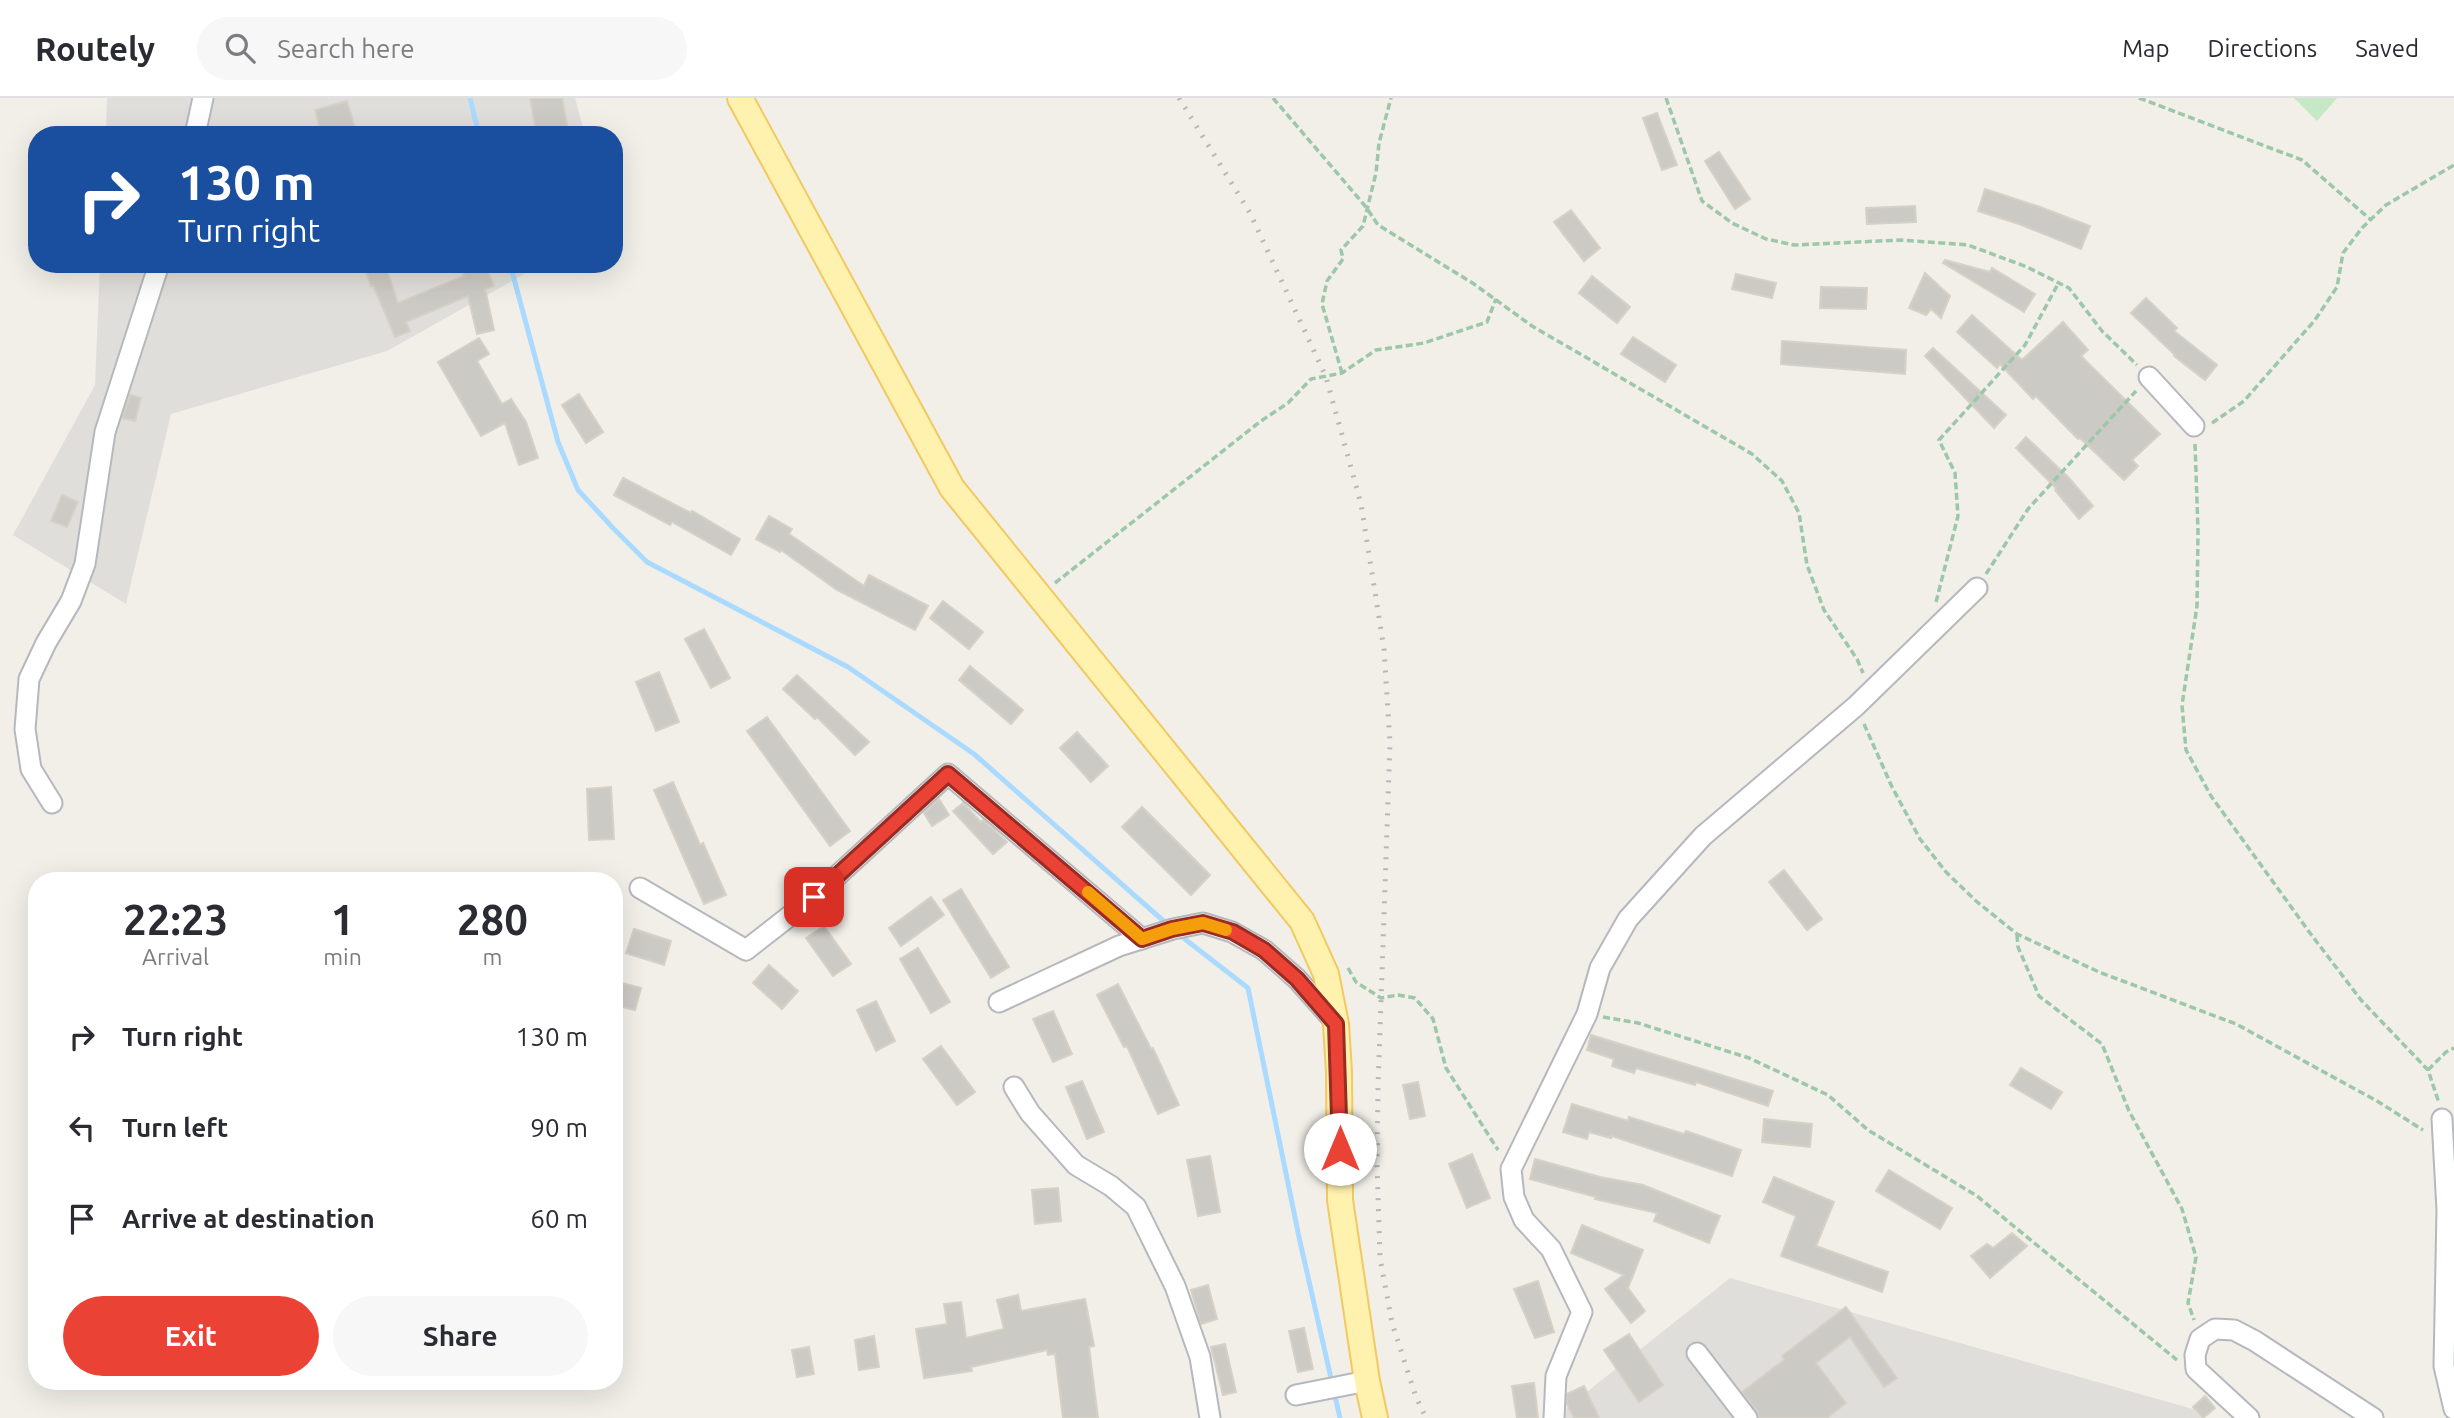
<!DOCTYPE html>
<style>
body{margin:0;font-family:Ubuntu,sans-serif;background:#f7f7f7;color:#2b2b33;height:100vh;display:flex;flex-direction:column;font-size:26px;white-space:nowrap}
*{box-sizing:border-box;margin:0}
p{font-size:23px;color:#7c7c81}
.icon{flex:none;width:38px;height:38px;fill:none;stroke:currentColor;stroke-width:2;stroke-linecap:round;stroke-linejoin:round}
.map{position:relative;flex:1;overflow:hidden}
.sheet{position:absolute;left:28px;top:774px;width:595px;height:518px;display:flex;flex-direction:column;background:#fff;border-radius:28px;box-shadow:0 7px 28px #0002}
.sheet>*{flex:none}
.hud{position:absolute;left:28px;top:28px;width:595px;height:147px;border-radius:28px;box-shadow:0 7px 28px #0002;background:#1a4fa0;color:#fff;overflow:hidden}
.pin{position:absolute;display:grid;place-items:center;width:60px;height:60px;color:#fff;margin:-30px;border-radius:14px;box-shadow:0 4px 10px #0006}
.me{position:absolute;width:77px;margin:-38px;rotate:0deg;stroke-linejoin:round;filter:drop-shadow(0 0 5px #0008)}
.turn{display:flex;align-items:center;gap:24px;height:147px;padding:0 35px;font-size:32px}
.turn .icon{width:91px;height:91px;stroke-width:2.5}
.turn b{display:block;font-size:49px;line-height:60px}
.eta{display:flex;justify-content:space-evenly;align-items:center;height:119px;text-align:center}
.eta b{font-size:42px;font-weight:700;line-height:49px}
.primary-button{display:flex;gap:14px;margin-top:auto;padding:14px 35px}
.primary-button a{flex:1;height:80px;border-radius:42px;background:#ea4335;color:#fff;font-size:28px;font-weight:700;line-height:80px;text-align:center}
.primary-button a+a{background:#f7f7f7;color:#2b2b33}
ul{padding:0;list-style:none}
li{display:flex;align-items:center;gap:21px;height:91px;padding:0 35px}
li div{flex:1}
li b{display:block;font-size:26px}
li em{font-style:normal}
header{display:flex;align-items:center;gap:42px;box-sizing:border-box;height:98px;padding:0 35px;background:#fff;border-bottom:2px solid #e1e1e2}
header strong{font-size:33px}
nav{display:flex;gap:38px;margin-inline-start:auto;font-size:24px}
.search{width:490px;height:63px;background:#f7f7f7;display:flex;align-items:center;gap:18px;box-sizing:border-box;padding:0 24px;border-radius:38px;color:#7c7c81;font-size:26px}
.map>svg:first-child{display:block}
</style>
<header>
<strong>Routely</strong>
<div class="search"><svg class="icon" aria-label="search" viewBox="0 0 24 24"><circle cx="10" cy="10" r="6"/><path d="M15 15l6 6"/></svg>Search here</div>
<nav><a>Map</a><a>Directions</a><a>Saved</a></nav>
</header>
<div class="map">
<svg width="2454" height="1320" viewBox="0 0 2454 1320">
<rect width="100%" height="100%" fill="#f1efe8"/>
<!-- industrial -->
<g fill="#e0deda">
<polygon points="107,0 575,0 585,37 106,37"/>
<polygon points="100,166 542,166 387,253 171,316 126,506 13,437 95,287"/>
<polygon points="1730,1180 2193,1311 2201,1320 1554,1320"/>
</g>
<!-- green -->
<polygon fill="#c5e8c5" points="2294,0 2337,0 2317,23"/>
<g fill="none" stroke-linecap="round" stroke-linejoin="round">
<!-- stream -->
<g stroke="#aadaff" stroke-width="5">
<polyline points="470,0 479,37"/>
<polyline points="510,166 558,344 578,392 613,430 647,464 848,569 974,656 1167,826"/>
<polyline points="1177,835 1248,890 1299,1139 1340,1320"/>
</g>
</g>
<!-- building -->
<g fill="#cccac5" stroke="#d6d1c6" stroke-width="2">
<polygon points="530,0 562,0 569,37 537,37"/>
<polygon points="347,3 356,33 344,37 322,37 315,12"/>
<polygon points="1657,15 1677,67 1662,72 1643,20"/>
<polygon points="1719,54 1750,101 1735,111 1705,63"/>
<polygon points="1985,91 2040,109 2090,128 2081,151 2019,126 1978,113"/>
<polygon points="1915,108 1916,124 1867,126 1866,110"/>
<polygon points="1571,112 1600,150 1584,163 1554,124"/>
<polygon points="1945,162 1990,174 1992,170 2035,196 2024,214 1943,165"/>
<polygon points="363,166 385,166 398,205 464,178 459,166 485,166 494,188 485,191 494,232 477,236 468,198 406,224 410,233 395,239 373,187 371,188"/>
<polygon points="1925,175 1950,198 1941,220 1931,211 1926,217 1909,210"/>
<polygon points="1736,176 1776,185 1772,200 1732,191"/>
<polygon points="1592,178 1630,209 1617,225 1579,195"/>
<polygon points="1821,189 1867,190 1866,211 1820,210"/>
<polygon points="2146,200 2177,230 2174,233 2217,267 2205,282 2174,258 2175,257 2131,215"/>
<polygon points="1972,217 2022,262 2063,224 2088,252 2081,258 2160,336 2132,362 2138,368 2124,382 2080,340 2078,341 2036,298 2033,301 2000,266 1997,270 1957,234"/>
<polygon points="1633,239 1676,267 1665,284 1621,256"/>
<polygon points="479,240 489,256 477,263 502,306 511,301 526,324 538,360 519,367 505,325 481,338 438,264"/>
<polygon points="1782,243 1906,252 1905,276 1781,266"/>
<polygon points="1933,250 2006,317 1994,330 1925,258"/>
<polygon points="579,296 603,334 586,345 562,307"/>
<polygon points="130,297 141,300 135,323 122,320"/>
<polygon points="2026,339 2069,380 2093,408 2079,421 2055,392 2056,390 2016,350"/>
<polygon points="623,380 691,415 692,413 740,441 731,457 672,424 670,427 614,397"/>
<polygon points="62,397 78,404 67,429 51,423"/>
<polygon points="769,418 792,431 789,436 864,488 869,477 928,508 915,532 837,492 781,452 780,454 756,441"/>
<polygon points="943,503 983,534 969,551 930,520"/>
<polygon points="704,531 730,580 711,590 685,541"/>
<polygon points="970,568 1023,612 1011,626 959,582"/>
<polygon points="659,574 679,624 656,633 636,584"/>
<polygon points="797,577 869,644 855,657 817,619 815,621 783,591"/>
<polygon points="767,619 850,733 830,748 747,633"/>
<polygon points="1077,634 1108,668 1091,684 1060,650"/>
<polygon points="673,684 700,747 703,745 726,797 704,806 654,692"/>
<polygon points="611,689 614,741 589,742 587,691"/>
<polygon points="939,701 949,717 932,728 924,715"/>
<polygon points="963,705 981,724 983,722 1007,744 993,756 953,713"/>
<polygon points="1142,709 1210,777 1191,797 1122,729"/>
<polygon points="1784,772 1822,821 1807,832 1769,784"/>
<polygon points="961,791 1009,869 991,880 943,802"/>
<polygon points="931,799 944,817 901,848 889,830"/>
<polygon points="824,828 851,866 833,878 806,840"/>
<polygon points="634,831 671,843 664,867 626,855"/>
<polygon points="918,850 950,904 931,915 900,861"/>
<polygon points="769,867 798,893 782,911 753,885"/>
<polygon points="614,883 641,890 635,912 614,907"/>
<polygon points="1118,886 1151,951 1153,950 1179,1007 1158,1016 1127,948 1124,949 1097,897"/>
<polygon points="876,903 895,943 876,953 857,912"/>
<polygon points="1053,913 1072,956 1053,964 1033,921"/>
<polygon points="1591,937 1773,993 1768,1008 1696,984 1695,987 1636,970 1634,975 1612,968 1614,961 1587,952"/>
<polygon points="941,948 975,994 957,1007 923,961"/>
<polygon points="2021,970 2062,994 2051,1011 2010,987"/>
<polygon points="1082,983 1104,1034 1087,1041 1066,989"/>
<polygon points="1418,984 1425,1018 1410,1021 1403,987"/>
<polygon points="1572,1006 1628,1023 1629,1019 1684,1036 1686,1033 1741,1052 1732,1078 1612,1038 1611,1040 1589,1034 1587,1041 1563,1034"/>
<polygon points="1764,1021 1812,1026 1810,1049 1762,1044"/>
<polygon points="1472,1056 1490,1100 1467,1110 1449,1066"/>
<polygon points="1210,1058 1220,1114 1198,1118 1187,1062"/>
<polygon points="1535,1061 1600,1079 1643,1087 1720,1118 1709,1145 1654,1123 1657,1115 1595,1101 1596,1099 1530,1081"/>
<polygon points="1889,1072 1952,1110 1940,1131 1876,1093"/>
<polygon points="1774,1079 1834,1104 1816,1148 1888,1174 1882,1194 1781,1158 1796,1118 1763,1104"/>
<polygon points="1058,1090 1061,1123 1035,1126 1032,1092"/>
<polygon points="1582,1127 1643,1152 1628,1190 1645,1213 1631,1225 1605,1191 1624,1177 1571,1155"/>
<polygon points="2012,1135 2027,1148 1990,1180 1971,1158 1987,1146 1993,1150"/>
<polygon points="1538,1183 1554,1234 1535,1240 1514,1191"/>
<polygon points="1208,1187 1217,1221 1201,1226 1191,1192"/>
<polygon points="1018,1197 1021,1213 1085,1201 1094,1248 1089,1249 1098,1320 1063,1320 1055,1256 1048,1257 1047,1252 971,1269 972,1273 924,1280 916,1231 947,1226 944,1206 961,1204 966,1240 1004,1231 997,1202"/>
<polygon points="1846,1209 1897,1280 1884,1289 1850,1239 1816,1265 1846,1305 1827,1320 1759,1320 1757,1313 1742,1294 1784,1262 1782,1258"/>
<polygon points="1304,1230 1313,1271 1298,1274 1289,1233"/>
<polygon points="1629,1236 1663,1287 1639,1304 1604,1252"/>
<polygon points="874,1238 879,1269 859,1272 855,1242"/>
<polygon points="1225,1246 1236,1294 1223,1297 1211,1249"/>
<polygon points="809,1249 814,1276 797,1279 792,1252"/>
<polygon points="1534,1285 1538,1320 1517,1320 1512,1288"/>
<polygon points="1584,1288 1599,1320 1574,1320 1567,1306 1567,1296"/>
<polygon points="2205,1298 2215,1310 2203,1320 2193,1309"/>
</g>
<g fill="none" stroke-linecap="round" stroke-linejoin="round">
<defs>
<g id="minor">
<polyline points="195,37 203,0"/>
<polyline points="2149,279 2194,328"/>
<polyline points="52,705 31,671 25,631 29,581 46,545 71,503 85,466 105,334 159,166"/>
<polyline points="640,790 746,852 814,799 948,676 1142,841"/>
<polyline points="999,904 1119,848 1173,831 1203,825 1232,834 1264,852 1297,881 1336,925"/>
<polyline points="1014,989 1030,1015 1076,1067 1111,1088 1136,1109 1175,1188 1200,1259 1210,1320"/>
<polyline points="2442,1021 2447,1112 2444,1268 2454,1311"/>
<polyline points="1697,1255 1747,1320"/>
<polyline points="1296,1297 1367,1283"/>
<polyline points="1554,1320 1556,1278 1582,1214 1551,1151 1524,1122 1514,1099 1511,1071 1587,916 1600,870 1628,821 1703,738 1856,608 1977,490"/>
<polyline points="2249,1320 2196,1271 2195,1257 2200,1241 2215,1231 2234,1232 2255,1243 2373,1320"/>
</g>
<polyline id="major" points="740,0 952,390 1302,823 1326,876 1336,926 1339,974 1340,1102 1367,1283 1375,1320"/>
</defs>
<!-- minor casing -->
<use href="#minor" stroke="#b5b8bc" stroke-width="23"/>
<!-- major casing -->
<use href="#major" stroke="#f2c960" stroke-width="28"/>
<!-- path -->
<g stroke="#9cc7a9" stroke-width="3.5" stroke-dasharray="7 3.5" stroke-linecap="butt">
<polyline points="1273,0 1366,109 1378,127 1474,186 1532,228 1752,356 1782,383 1799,415 1807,467 1824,512 1857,561 1863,575"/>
<polyline points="1666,0 1702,103 1732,125 1766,141 1794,147 1901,142 1968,147 2027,169 2069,190 2102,233 2137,267"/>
<polyline points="2139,0 2302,62 2371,122"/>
<polyline points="1342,275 1322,206 1327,183 1343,161 1341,152 1363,128 1376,75 1379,45 1391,0"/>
<polyline points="2212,325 2244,303 2315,222 2337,189 2343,155 2362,130 2386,107 2454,67"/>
<polyline points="2195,346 2198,432 2197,508 2182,607 2186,652 2211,698 2310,835 2361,902 2428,972 2439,1005"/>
<polyline points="1986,476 2028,411 2136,293"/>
<polyline points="1055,485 1261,323 1288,305 1311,281 1342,275 1376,252 1424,245 1487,224 1496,201"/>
<polyline points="1936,504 1958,418 1955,375 1939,342 2025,247 2058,186"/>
<polyline points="1864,626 1892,689 1920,741 1946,774 1976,803 2017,836 2099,874 2236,926 2377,1003 2423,1032"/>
<polyline points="2017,837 2018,849 2039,898 2102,946 2129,1013 2182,1111 2196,1159 2188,1205 2194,1222"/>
<polyline points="1348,870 1356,884 1381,900 1398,897 1415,900 1433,921 1446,970 1498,1052"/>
<polyline points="1603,919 1638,925 1749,960 1828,997 1868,1032 1977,1098 2177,1262"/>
<polyline points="2428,972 2446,954 2454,950"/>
</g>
<!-- minor -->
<use href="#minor" stroke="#fff" stroke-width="19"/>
<!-- major -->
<use href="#major" stroke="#fff2af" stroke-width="24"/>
<!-- rail -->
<polyline stroke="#b6b7b8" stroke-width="5" stroke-dasharray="2 9" stroke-linecap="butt" points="1179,0 1250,115 1326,279 1361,406 1384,551 1390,645 1378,989 1377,1066 1380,1160 1392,1225 1416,1299 1426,1320"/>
</g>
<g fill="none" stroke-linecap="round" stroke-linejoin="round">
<defs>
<polyline id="route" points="814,799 948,676 1142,841 1172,831 1203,825 1233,834 1264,852 1297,881 1336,926 1340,1051"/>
</defs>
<!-- route casing -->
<use href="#route" stroke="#982c22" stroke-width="18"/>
<!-- route -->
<use href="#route" stroke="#ea4335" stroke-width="12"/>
<!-- slow -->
<polyline stroke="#f59e0b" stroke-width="12" points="1088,794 1142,841 1172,831 1203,825 1226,832"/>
</g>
</svg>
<div class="pin" style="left:814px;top:799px;background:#d93025"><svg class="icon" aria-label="arrive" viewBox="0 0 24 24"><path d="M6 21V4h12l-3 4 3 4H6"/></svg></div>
<svg class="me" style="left:1340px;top:1051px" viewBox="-20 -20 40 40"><circle r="19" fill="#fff"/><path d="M0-13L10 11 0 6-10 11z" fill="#ea4335"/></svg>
<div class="hud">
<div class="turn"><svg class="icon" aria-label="right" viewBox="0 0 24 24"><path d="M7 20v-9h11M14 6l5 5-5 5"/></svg><div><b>130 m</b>Turn right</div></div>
</div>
<section class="sheet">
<div class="eta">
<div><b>22:23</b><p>Arrival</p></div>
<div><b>1</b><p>min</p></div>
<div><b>280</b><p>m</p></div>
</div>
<ul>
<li><svg class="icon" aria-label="right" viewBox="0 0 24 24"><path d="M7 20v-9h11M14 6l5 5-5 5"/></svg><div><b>Turn right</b></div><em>130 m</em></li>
<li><svg class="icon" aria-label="left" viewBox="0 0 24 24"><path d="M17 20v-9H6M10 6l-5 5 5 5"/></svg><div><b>Turn left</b></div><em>90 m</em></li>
<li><svg class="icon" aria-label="arrive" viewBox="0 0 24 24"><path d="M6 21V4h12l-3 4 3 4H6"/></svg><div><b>Arrive at destination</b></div><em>60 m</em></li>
</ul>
<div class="primary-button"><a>Exit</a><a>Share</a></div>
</section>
</div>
